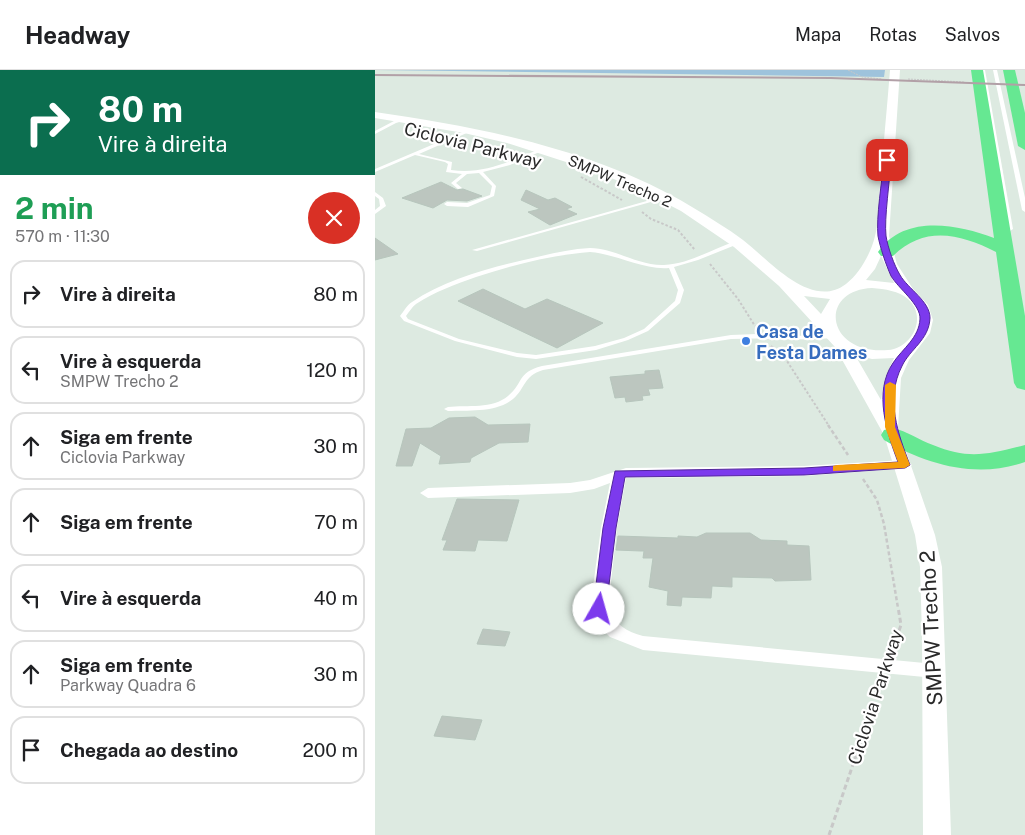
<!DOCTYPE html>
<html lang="pt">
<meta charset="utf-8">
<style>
body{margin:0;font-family:"Public Sans",sans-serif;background:#f6f6f6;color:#202124;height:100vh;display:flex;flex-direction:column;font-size:19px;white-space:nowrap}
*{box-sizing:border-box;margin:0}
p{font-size:16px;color:#757577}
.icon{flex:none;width:28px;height:28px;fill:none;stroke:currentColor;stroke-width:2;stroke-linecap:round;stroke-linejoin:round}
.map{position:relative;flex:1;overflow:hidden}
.details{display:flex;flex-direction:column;background:#fff;width:375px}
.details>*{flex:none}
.guide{background:#0b6e4f;color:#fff;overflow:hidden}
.pin{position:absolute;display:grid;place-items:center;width:42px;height:42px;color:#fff;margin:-21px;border-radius:10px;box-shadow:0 2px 8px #0006}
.me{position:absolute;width:55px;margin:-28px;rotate:7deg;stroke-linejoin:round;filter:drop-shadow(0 0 4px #0008)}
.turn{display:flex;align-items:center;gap:18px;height:105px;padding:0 15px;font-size:22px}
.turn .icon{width:65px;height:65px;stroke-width:2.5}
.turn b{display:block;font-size:35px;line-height:42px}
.round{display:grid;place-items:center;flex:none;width:52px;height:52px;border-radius:26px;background:#f6f6f6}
.overview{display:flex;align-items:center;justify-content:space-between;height:85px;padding:0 15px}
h1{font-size:30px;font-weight:700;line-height:38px;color:#1e9e55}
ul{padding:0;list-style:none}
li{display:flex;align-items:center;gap:15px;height:68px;margin:0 10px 8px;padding:0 5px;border:2px solid #e0e0e0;border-radius:15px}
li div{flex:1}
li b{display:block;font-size:19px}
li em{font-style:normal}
header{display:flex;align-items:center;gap:30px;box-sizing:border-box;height:70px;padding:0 25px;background:#fff;border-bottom:1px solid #e0e0e0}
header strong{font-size:24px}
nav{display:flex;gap:28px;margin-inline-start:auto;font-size:18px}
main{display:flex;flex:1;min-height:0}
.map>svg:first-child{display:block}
</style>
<header>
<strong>Headway</strong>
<nav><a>Mapa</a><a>Rotas</a><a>Salvos</a></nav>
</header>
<main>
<section class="details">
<div class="guide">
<div class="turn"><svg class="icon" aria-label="right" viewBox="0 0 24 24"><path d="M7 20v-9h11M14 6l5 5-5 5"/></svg><div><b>80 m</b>Vire à direita</div></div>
</div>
<div class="overview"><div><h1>2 min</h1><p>570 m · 11:30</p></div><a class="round" style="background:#d93025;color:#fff"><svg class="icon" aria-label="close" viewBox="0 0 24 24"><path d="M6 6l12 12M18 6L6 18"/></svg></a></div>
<ul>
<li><svg class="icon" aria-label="right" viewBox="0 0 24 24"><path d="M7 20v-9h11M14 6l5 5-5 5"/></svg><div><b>Vire à direita</b></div><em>80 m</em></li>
<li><svg class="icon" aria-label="left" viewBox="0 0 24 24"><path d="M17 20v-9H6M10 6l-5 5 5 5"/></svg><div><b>Vire à esquerda</b><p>SMPW Trecho 2</p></div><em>120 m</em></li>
<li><svg class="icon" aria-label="ahead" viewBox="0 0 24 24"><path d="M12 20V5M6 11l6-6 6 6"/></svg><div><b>Siga em frente</b><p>Ciclovia Parkway</p></div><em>30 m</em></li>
<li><svg class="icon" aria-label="ahead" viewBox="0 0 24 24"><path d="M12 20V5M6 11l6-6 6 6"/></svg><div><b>Siga em frente</b></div><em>70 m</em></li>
<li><svg class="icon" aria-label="left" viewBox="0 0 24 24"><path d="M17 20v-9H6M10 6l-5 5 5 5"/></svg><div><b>Vire à esquerda</b></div><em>40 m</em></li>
<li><svg class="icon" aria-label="ahead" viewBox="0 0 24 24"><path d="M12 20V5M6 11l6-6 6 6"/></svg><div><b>Siga em frente</b><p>Parkway Quadra 6</p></div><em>30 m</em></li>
<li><svg class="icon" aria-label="arrive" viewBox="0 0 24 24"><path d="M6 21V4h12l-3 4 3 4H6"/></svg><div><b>Chegada ao destino</b></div><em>200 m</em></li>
</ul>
</section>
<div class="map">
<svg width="650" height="765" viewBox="0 0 650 765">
<rect width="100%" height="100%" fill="#ddeae1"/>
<!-- green -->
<polygon fill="#9ec3dc" points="0,0 510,0 509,7"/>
<!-- building -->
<g fill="#bcc6bf" stroke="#b7c6bd">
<polygon points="66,112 82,120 88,119 107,126 92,131 72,130 58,138 27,128"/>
<polygon points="151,120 173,130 180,128 197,137 191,139 202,144 175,155 153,142 165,139 146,130"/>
<polygon points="0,168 23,184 0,190"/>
<polygon points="108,219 150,239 172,229 228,253 182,278 83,231"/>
<polygon points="284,300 288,318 273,319 275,325 267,326 268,330 251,332 250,327 240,328 235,307 270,304 270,301"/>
<polygon points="100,347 113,355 155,354 153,372 124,373 96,388 95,392 64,394 66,386 45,373 37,396 21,396 31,359 56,358 74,348"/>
<polygon points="82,429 144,430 132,471 103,470 100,481 68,480 72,470 67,470"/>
<polygon points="331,463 375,463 386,470 412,471 412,475 434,476 436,510 400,511 397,508 357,507 357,517 337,516 336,528 307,527 306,536 292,535 293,521 274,517 278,488 268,488 269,481 266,481 241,480 243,466 303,468 303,466 322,467"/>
<polygon points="108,559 135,562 130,576 102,574"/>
<polygon points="67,646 107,650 100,670 59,666"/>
</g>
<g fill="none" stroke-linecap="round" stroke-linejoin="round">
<!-- path-far3 -->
<g stroke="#c8c8c8" stroke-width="1" stroke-dasharray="2 1" stroke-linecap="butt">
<polyline points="473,0 487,7 507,9"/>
<polyline points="533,9 590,12"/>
</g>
<!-- path-far2 -->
<g stroke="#c8c8c8" stroke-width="2" stroke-dasharray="2.5 2" stroke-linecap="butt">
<polyline points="206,107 247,130"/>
<polyline points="267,142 276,149 303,160 320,180"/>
<polyline points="335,194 363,229 380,256"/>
<polyline points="396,276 410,288 454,356"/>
</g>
<!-- path-far1 -->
<g stroke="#c8c8c8" stroke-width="2.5" stroke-dasharray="4 2.5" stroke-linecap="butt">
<polyline points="453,355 473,385"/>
<polyline points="488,409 502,430 509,454 523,538"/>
</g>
<!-- path -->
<g stroke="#c8c8c8" stroke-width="3" stroke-dasharray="5 3" stroke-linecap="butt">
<polyline points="516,583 526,555 523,537"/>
<polyline points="454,765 507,609"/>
</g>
<!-- service -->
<g fill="#fff" fill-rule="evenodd">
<polygon points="606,0 610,0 638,159 635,161 632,159"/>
<polygon points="618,0 622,0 650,128 650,142 647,140"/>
<polygon points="30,48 31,48 31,50 21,53 0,64 0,61 19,51"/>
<path d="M92,60L94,61V62L44,84L77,92L76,100C108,105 136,91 165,79L169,80L135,95L108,102L121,116L119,126L93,137L72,136L69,134L72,132L92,133L115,125L117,116L104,103L92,104L81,113L87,118L83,119L76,113L87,104L71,102L73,94L70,92L40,85L0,102V99Z"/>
<polygon points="0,122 8,128 11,136 0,144 0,140 5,136 4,129 0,126"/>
<polygon points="286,127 290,128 102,181 97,180"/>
<path d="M361,171L363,172V174L323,190L299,197L309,220L305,233L273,261L253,270L221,280L161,289L142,287L80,271L29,251L25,246C29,241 32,235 37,232C72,208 121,196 162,187C179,183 197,179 215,178C240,178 263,196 289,195C314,194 337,179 361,171ZM215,182C242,184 267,200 294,198L303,220L300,231L269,259L249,268L220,276L161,285L142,283L84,269L33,249L31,246C34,242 37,237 41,234C59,222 81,214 101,207C138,195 176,185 215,182Z"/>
<path d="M382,264L431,266L458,264L461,266L458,268C424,271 390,267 356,269L168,300C148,306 151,318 138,329C121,343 93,340 73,341L69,339L73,337C92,335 118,339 133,326C149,313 141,303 167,296L356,265Z"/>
</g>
<!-- minor -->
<path fill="#fff" fill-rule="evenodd" d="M529,390L537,395L534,398L429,406L251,408L242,458L233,539C240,554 252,562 268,566L560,594L567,596L570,601L567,606L560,608L268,580L235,567L225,557L215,539L226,458L235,413L219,419L195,423L53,428L45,423L53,418L195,413L215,410L251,398L429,396Z"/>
<!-- tertiary -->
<path fill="#fff" fill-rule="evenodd" d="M515,0H525L514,166L522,194L538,219L553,235L558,250L555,263L534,290L526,308L523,358L560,465L567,497L576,765H548L547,565L545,497L540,465L509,365L460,277L404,216L359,177L306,141L265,120L222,102L132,73L89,63L0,48V42C106,57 225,81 317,137C335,148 352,158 368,170C393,189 436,241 471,214C485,203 496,183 500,166C504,151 503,133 505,117C508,78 512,39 515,0ZM506,186L519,213L491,210L500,199ZM497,218C510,219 524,221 533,229C553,247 537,278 513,280C450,285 443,220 497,218ZM429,226L455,229L446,244ZM480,285L497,289L519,288L510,308L506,330Z"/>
<!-- trunk -->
<g fill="#66e892" fill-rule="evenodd">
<path d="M596,0H608L650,246V320L642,318L639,313L621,182C585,164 550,155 518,186H506L503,182C529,144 582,154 619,168Z"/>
<polygon points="628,0 640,0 650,43 650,80 643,76"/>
<path d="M518,358C532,361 544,370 558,375C594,390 614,384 650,375V392C602,409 552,395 509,370L506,365L509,360Z"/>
</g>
<!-- rail -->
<polyline stroke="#b2a0a7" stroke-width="2" points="0,5 456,8 650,15"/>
</g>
<!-- route -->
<path fill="#7c3aed" stroke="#51269a" d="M512,88L516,90C515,110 509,148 511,166C513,178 519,195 525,205C533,219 555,231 555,248C554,270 535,279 527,296C510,329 523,364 535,395L530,398L429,405L250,407L241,458L231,539L229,542H220L218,539L228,458L240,401L429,398L523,392C512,363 498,322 518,293C528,278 544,268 545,249C546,235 523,218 516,206C511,195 505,177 503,166C501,148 507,110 509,90Z"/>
<!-- slow -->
<polygon fill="#f59e0b" points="515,312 521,315 520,357 535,395 530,398 458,401 458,396 462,395 523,392 510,357 510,315"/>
<!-- markers -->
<circle fill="#3f7fe0" stroke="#fff" stroke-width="2" cx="371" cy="271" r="5"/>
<g text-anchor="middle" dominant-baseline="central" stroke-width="4.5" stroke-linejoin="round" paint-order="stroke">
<!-- far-street labels -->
<g font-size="15" fill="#2a2a2a" stroke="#fff">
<text transform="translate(245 111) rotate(23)">SMPW Trecho 2</text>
</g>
<!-- street labels -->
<g font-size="18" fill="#2a2a2a" stroke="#fff">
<text transform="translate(98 75) rotate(14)">Ciclovia Parkway</text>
<text transform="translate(500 627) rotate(-72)">Ciclovia Parkway</text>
</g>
<!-- shop labels -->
<g font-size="18" font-weight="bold" fill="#366cbe" stroke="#fff" text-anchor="start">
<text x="381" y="261">Casa de<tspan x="381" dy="21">Festa Dames</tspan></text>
</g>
<!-- near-street labels -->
<g font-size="21" fill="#2a2a2a" stroke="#fff">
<text transform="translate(556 558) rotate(-93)">SMPW Trecho 2</text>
</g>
</g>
</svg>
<div class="pin" style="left:512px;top:90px;background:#d93025"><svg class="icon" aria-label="arrive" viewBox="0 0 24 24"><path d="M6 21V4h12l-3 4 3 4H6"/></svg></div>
<svg class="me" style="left:224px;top:539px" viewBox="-20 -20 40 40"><circle r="19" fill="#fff"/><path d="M0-13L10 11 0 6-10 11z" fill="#7c3aed"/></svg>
</div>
</main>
